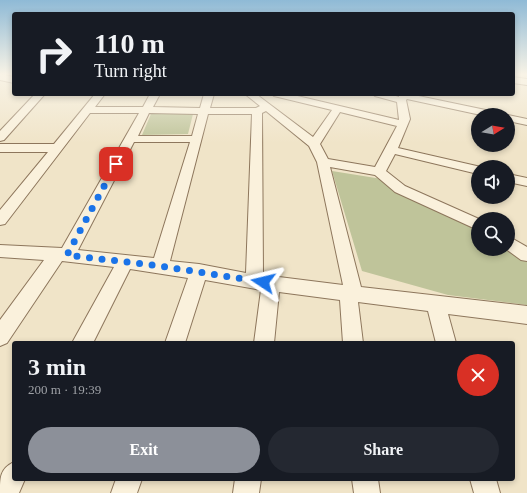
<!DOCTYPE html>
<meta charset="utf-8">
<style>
body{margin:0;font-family:"Times New Roman",serif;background:#242831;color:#f1f3f6;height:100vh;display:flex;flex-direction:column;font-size:15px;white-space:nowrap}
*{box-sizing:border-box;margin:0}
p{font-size:13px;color:#9ea1a6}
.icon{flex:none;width:22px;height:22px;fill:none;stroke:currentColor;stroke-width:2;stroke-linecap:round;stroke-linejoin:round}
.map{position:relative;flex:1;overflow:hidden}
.drawer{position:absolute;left:12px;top:341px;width:503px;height:140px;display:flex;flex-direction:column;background:#171b24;border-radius:4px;box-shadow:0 2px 6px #0003}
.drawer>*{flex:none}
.guide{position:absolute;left:12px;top:12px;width:503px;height:84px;border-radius:4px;box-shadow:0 2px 6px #0003;background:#171b24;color:#f1f3f6;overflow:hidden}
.needle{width:26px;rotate:79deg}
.buttons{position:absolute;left:471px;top:108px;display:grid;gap:8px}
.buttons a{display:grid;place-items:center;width:44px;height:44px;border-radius:50%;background:#171b24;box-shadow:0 2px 6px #0003;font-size:20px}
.pin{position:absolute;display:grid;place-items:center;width:34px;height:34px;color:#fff;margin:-17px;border-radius:8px;box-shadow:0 2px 6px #0006}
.me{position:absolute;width:44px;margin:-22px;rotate:280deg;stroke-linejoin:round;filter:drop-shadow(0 0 3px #0008)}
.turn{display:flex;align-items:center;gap:14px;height:84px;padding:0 16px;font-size:18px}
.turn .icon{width:52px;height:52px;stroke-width:2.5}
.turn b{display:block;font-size:28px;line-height:34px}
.round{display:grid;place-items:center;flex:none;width:42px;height:42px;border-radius:21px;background:#242831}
.overview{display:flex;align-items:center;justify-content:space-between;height:68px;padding:0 16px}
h1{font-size:24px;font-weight:700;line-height:30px}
.action{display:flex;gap:8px;margin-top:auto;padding:8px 16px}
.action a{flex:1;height:46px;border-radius:24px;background:#8c9099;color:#fff;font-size:16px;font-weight:700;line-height:46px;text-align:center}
.action a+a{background:#242831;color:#f1f3f6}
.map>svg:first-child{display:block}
</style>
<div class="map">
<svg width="527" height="493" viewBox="0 0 527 493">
<rect width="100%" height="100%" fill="#f0e4c8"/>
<!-- cemetery -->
<g fill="#bfc49a">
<polygon points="151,114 193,114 188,134 142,135"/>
<polygon points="332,171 382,179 478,227 478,249 508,249 527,261 527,305 448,295 362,271"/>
</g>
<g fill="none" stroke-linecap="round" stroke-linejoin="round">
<defs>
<g id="minor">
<polygon points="0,74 14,77 14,83 0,80"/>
<polygon points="513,77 527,79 527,85 513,83"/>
<polygon points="35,94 45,94 4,140 0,141 0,131"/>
<path d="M95,94H105L95,107H143L150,94H160L153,107L200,108L204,94H214L210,108H256L260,106L245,94H256L313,137L332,110L274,96L272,94H289L399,120L397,102L375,96L373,94H389L399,97V94H409L500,113L501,115H481L407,99L406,100L410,119L398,148L481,167H478V174L395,154L386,171L405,186L479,219L478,230L395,192L375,175L330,167L361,287L527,306V324L448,314L456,343H436L428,311L358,302L363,343H343L340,300L279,292L274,343H254L261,290L205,280L185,343H165L188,278L130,269L93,343H72L114,267L62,261L7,343L0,346V320L44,260L0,257V245L62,248L139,113H90L5,224L0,225V210L48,152H0V144H54ZM266,111L309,146L317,162L343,285L263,275L262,113ZM340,112L397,126L375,167L328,159L320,144ZM149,113L198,114L192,136H138ZM208,114H252L246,273L199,264L170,261ZM134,142H190L154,258L78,250Z"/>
<polygon points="508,115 527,119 527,125 508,121"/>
<polygon points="508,174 527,178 527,186 508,182"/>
<polygon points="508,236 527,247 527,261 521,260 506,249 508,249"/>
<path d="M14,462V479H25L19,493H0C0,477 0,469 14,462Z"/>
<polygon points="116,479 142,479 137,493 111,493"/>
<polygon points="235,479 261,479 259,493 233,493"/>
<polygon points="352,479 378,479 380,493 354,493"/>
<polygon points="470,479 496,479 500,493 474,493"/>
</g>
</defs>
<!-- minor casing -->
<use href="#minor" stroke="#8d765c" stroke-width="2"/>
<!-- minor -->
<use href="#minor" fill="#faf1dc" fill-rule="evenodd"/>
</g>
<!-- sky -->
<linearGradient id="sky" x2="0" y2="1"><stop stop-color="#8fbad6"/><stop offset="0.52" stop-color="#f8f3e6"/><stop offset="1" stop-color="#f8f3e6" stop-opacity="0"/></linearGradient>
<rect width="527" height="143" fill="url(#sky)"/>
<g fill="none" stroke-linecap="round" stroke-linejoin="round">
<!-- route -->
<polyline stroke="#1a73e8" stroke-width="7" stroke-dasharray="0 12.6" points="116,164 67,255 160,266 263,282"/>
</g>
</svg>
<div class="buttons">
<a><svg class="needle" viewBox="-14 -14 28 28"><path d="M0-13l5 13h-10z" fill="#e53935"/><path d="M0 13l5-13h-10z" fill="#9ea1a6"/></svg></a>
<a><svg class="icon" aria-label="sound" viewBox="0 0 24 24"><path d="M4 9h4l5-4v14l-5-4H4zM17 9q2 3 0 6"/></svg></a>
<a><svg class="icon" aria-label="search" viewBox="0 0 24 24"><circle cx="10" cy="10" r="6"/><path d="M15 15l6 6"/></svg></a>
</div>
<div class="pin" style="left:116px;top:164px;background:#d93025"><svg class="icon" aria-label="arrive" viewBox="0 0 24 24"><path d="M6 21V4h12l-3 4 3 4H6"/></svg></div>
<svg class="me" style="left:263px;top:282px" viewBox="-20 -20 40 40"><path d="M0-17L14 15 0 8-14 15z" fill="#1a73e8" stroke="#fff" stroke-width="4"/></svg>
<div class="guide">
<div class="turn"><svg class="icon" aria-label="right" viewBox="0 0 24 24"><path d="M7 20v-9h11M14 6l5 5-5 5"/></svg><div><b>110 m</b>Turn right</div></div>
</div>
<section class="drawer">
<div class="overview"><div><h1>3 min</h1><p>200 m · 19:39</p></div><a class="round" style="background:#d93025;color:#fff"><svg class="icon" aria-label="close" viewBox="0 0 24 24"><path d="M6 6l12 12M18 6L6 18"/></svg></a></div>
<div class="action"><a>Exit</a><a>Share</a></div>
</section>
</div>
